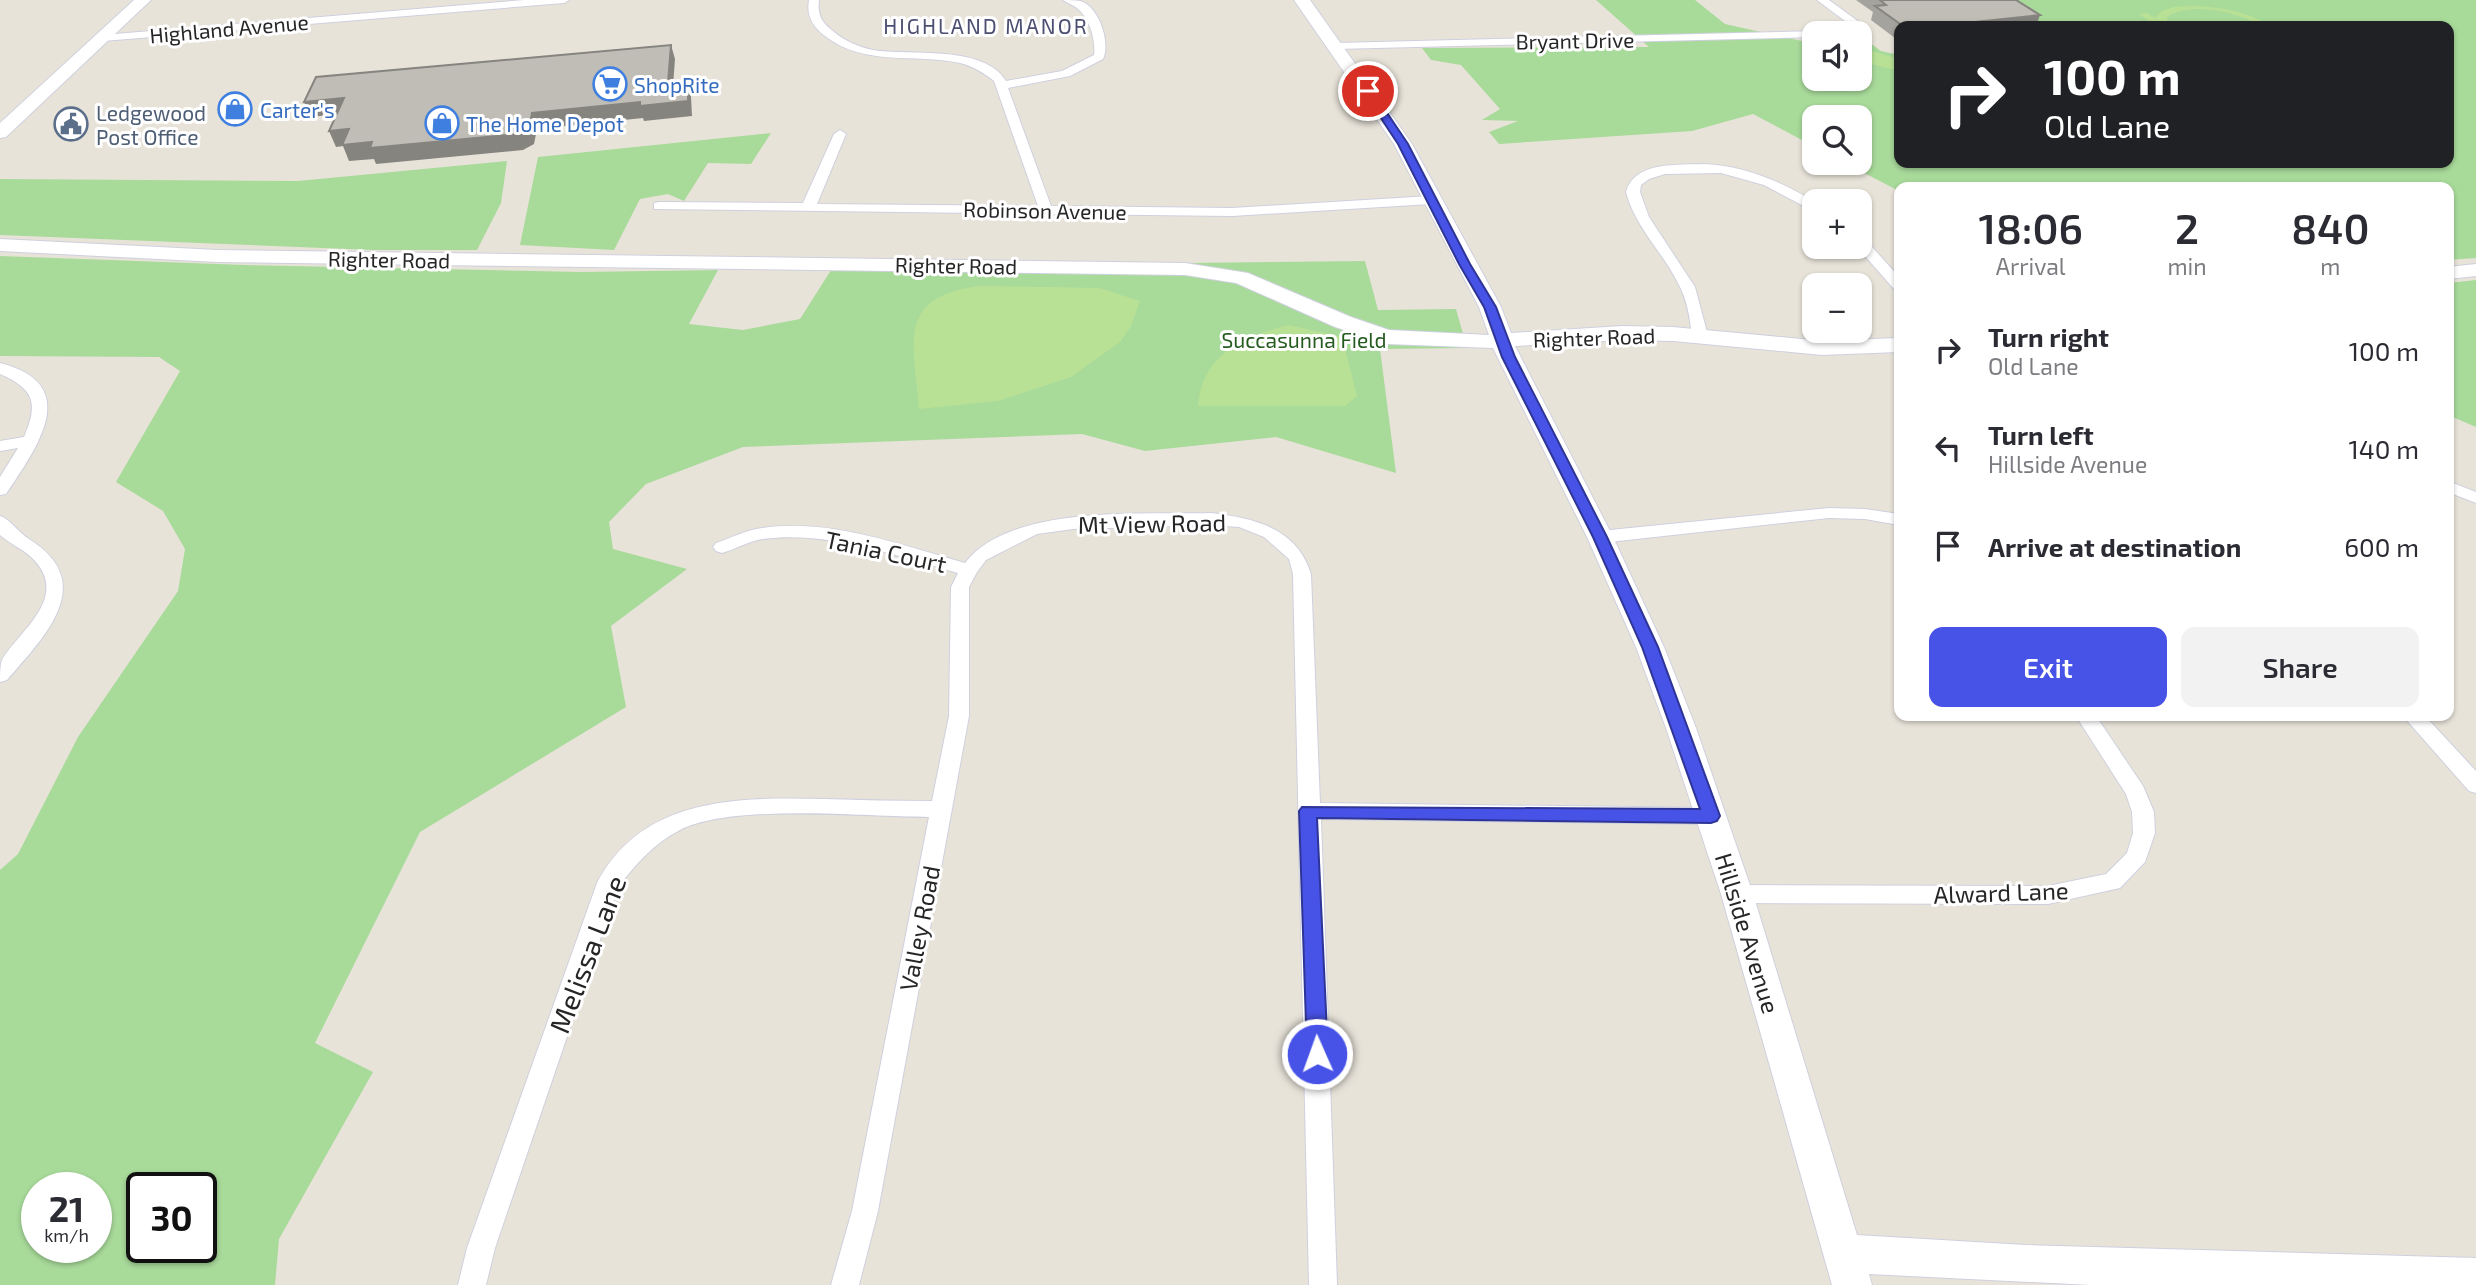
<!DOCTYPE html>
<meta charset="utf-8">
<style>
body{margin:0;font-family:"Exo 2",sans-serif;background:#f2f2f3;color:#2b2b33;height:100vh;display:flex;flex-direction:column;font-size:26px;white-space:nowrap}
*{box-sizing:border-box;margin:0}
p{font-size:23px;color:#7c7c81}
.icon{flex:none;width:38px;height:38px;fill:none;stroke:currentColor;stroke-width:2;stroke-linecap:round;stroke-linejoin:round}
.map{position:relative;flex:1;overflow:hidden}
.side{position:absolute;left:1894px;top:182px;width:560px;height:539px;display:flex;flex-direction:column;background:#fff;border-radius:14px;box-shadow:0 2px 5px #0004}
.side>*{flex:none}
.top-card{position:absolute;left:1894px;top:21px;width:560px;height:147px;border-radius:14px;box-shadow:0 2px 5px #0004;background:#202124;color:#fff;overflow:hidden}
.tools{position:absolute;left:1802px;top:21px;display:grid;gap:14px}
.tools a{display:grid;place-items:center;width:70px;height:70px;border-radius:14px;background:#fff;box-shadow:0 2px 5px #0004;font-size:35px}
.speed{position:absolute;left:21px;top:1172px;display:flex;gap:14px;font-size:35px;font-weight:700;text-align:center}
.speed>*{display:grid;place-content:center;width:91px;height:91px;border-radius:50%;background:#fff;box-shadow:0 2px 5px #0004;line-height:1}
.speed small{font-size:18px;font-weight:400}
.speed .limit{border:4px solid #111;border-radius:10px;background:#fff;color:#111}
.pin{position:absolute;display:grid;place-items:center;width:60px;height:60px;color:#fff;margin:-30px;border:4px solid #fff;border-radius:50%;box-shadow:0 2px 7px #0007}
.me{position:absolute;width:77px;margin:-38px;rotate:358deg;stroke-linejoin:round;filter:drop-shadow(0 0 5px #0008)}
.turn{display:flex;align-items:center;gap:24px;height:147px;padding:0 35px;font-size:32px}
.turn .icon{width:91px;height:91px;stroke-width:2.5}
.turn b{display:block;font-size:49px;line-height:60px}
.eta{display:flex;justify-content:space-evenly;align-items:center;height:119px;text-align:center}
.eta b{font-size:42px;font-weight:600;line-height:49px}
.primary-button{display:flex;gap:14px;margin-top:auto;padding:14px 35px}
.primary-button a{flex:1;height:80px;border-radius:14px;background:#4752e7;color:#fff;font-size:28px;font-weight:600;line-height:80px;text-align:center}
.primary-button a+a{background:#f2f2f3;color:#2b2b33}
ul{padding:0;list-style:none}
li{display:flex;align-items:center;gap:21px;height:98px;padding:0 35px}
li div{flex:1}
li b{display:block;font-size:26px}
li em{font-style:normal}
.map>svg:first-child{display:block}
</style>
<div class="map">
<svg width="2476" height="1285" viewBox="0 0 2476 1285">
<rect width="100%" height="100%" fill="#e8e3d9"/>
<!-- green -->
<g fill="#a8da9a" fill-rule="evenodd">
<polygon points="1596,0 1695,0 1725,24 1802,41 1815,41 1815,79 1860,79 1860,40 1866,40 1881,51 1899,55 1899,163 2448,163 2448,26 2041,26 2003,0 2476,0 2476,258 2448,260 2448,187 1899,187 1899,191 1845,163 1860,163 1860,117 1815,117 1815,147 1753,114 1692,131 1499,144 1489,132 1518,121 1482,120 1500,109 1461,65 1431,60 1422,48 1649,47"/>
<polygon points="771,133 751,164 708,163 684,201 668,194 640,199 614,250 520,245 538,157"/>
<polygon points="507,161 501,203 477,250 374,250 0,235 0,179 298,181"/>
<path d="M0,256L245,265L581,272L718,270L689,324L743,330L800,319L833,267L1365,261L1378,310L1456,309L1467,348L1380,349L1396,473L1276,437L1145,451L1082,434L743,447L646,484L609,522L613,549L687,569L611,626L626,707L420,832L315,1043L373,1072L279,1239L275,1285H0V870L18,854L78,737L178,591L185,549L163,511L116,482L180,371L159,357L0,356ZM37,1188H96V1248H37ZM142,1188H201V1248H142Z"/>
<polygon points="2476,280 2476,427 2448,415 2448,283"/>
</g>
<!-- pitch -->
<g fill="#b9e196">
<path d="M2174,7C2207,4 2243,9 2271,26C2261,26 2254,22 2245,18C2223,10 2188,3 2167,17L2168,26H2157L2139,14L2147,13L2155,18L2162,11Z"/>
<polygon points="1860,48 1899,59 1899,71 1860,61"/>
<path d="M979,286L1099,288L1140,301L1131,326L1120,342L1071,377L998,401L919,409C914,343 895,297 979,286Z"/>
<path d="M1289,325L1342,337L1357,396L1345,406H1198C1202,354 1243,337 1289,325Z"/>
</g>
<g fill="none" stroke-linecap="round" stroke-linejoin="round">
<defs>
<g id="street">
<polygon points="524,0 569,0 564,3 103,41 97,38 103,35"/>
<path d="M809,0H819C817,15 822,23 834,32C845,41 858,47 873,50C908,56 984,44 1006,81L1062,71L1094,55C1096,41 1090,18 1077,8C1073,5 1067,3 1063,0C1068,0 1075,0 1080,1C1099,6 1111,43 1103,59L1070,76L1008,88L1051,206L1232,208L1431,196L1438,200L1431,204L1232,216L654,209V203L659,202L803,203L834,134L840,130L846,134L817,204L1038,206L994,81C984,73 973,66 960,63C914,53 865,67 825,36C813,27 806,16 809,0Z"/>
<polygon points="1817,0 1829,0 1870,30 1860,34 1815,33 1815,37 1336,49 1330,46 1336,43 1818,31 1853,27"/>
<path d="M1704,164C1745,166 1780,181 1815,202V212L1764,185L1721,173L1665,174L1649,179L1641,185L1640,192L1649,217L1695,287L1708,336L1700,341L1692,336C1690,318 1687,299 1678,283C1662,251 1635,227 1626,192C1634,161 1678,165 1704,164Z"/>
<polygon points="1860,238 1865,239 1899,277 1899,290 1894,289 1857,247 1860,247"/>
<path d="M0,363C84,384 37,448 6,494L0,495V477L18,448L0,451V441L24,437C39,403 34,389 0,374Z"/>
<polygon points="2448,481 2476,492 2476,503 2448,492"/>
<polygon points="1829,508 1865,509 1899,514 1899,525 1865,519 1829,518 1600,543 1591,537 1600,531"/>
<path d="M1211,513C1254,518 1297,528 1311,574L1320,803L1711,808L1719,810L1722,816L1719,822L1711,824L1321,819L1337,1285H1309L1293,574L1289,559L1264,537L1239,527L1211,525L1073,529L1037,534L986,560L977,572L969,587V716L878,1211L859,1285H831L852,1211L929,817C866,817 733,803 680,830C654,843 636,864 618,887L495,1248L486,1285H458L467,1248L597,883C642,796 740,797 825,799C861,800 896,801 932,801L949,716L951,587L958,573C897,556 827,530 763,539C749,541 736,549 722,553L716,551L713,547L716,543C731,538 746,530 762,528C829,518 901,545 965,563C1011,504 1142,515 1211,513Z"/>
<path d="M0,516C10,519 19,533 29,539C99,583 45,636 7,680L0,682C0,675 0,666 2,660C18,632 69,599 35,561C26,550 11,545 0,535Z"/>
<polygon points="2076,716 2096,716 2143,786 2154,812 2155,833 2145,862 2120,888 2048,904 1737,903 1729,900 1726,894 1729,888 1737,885 2048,886 2106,874 2127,853 2133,833 2132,812 2126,794"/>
<polygon points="2403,716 2425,716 2476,771 2476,793 2469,791"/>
</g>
<g id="secondary">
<polygon points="134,0 151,0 6,137 0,138 0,123"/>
<polygon points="1294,0 1310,0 1412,144 1501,307 1511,333 1622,326 1673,327 1822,341 1899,338 1899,352 1822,355 1673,341 1622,340 1515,346 1613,537 1664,647 1696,728 1753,894 1857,1235 2026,1245 2476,1258 2476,1285 2091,1285 1869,1274 1872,1285 1832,1285 1721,894 1666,728 1636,647 1587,537 1493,348 1387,344 1335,327 1236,283 1185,275 218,262 0,251 0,239 218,250 1185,263 1248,273 1351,317 1389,330 1489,335 1479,307 1394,144"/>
<polygon points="2476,264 2476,276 2448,279 2448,267"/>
</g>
</defs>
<!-- street casing -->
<use href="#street" stroke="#cfd0de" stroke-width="2"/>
<!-- secondary casing -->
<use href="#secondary" stroke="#cfd0de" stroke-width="2"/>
<!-- street -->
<use href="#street" fill="#fff" fill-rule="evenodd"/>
<!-- secondary -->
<use href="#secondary" fill="#fff" fill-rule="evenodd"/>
</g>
<!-- wall -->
<polygon fill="#a5a39d" points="1856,0 2016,0 2036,26 1899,26 1899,41 1871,20 1873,12"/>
<!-- shaded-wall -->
<g fill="#86847f">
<polygon points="2040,15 2036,26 1937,26"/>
<polygon points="671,45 675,59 672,99 668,83"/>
<polygon points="688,81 691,97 692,116 644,121 643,118 537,129 534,144 523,150 376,164 374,159 349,161 343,146 336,147 329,131 532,113"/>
<polygon points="344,98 350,113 310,117 304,102"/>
</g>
<!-- building -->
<g fill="#c0bdb6" stroke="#86847f" stroke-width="2">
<polygon points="1880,0 2016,0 2040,15 1937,26 1903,26 1875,6 1886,5"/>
<polygon points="671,45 668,83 688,81 688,101 640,106 640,102 532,113 529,129 518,134 370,148 372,142 342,145 349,129 329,131 344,98 304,102 316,77"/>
</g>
<!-- route -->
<polygon fill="#4752e7" stroke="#2e3596" stroke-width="2" points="1364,89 1371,89 1408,144 1470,264 1496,307 1515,357 1607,537 1658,647 1720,816 1717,821 1711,823 1317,818 1328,1054 1325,1060 1317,1063 1310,1060 1307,1054 1299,811 1302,807 1700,809 1642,647 1593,537 1502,357 1484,307 1459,264 1398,144 1363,91"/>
<!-- icons -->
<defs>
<symbol id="supermarket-ring" viewBox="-11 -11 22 22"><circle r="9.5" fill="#fff" stroke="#3f7fe0" stroke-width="1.5"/><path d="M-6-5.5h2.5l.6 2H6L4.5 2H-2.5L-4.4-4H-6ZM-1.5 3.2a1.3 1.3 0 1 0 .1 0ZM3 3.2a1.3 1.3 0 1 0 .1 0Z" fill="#3f7fe0"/></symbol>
<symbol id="shop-ring" viewBox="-11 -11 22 22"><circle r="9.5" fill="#fff" stroke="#3f7fe0" stroke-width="1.5"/><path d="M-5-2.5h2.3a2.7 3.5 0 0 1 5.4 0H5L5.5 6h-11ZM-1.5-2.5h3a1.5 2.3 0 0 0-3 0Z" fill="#3f7fe0"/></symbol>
<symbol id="civic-ring" viewBox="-11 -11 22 22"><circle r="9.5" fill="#fff" stroke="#5c6f8a" stroke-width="1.5"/><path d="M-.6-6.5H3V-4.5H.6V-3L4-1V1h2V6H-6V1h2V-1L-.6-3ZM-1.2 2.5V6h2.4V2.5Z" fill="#5c6f8a"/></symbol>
</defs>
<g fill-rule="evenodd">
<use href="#supermarket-ring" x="591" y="65" width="38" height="38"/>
<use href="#shop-ring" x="216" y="90" width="38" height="38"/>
<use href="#shop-ring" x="423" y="104" width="38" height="38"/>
<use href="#civic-ring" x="52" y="105" width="38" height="38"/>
</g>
<g text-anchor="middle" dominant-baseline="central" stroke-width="6" stroke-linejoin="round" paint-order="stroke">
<!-- far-neighbourhood labels -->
<g font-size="21" letter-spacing="2" fill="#4c4e72" stroke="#fff">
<text x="986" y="25">HIGHLAND MANOR</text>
</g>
<!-- far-street labels -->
<g font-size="21" fill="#262626" stroke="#fff">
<text transform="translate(229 28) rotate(-5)">Highland Avenue</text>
<text transform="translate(1575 40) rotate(-1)">Bryant Drive</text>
<text transform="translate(1045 210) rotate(1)">Robinson Avenue</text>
<text transform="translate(389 259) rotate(1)">Righter Road</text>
<text transform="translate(956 265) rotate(1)">Righter Road</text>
<text transform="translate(1594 337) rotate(-2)">Righter Road</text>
</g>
<!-- far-shop labels -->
<g font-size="21" fill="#366cbe" stroke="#fff" text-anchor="start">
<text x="634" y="84">ShopRite</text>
<text x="260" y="109">Carter's</text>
<text x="466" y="123">The Home Depot</text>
</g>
<!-- far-service labels -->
<g font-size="21" fill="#4e5e75" stroke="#fff" text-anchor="start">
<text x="96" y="112">Ledgewood<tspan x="96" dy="24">Post Office</tspan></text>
</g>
<!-- far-park labels -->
<g font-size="21" fill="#255b1f" stroke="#fff">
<text x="1304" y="339">Succasunna Field</text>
</g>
<!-- street labels -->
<g font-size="24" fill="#262626" stroke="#fff">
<text transform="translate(1152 523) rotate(-1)">Mt View Road</text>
<text transform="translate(886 551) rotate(12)">Tania Court</text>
<text transform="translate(2001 892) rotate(-2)">Alward Lane</text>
<text transform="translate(919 928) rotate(-79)">Valley Road</text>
<text transform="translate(1748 933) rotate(73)">Hillside Avenue</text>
</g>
<!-- near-street labels -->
<g font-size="28" fill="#262626" stroke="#fff">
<text transform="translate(587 954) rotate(-69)">Melissa Lane</text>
</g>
</g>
</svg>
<div class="tools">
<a><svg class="icon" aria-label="sound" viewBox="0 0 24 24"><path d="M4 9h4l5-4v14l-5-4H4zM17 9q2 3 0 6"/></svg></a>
<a><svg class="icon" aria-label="search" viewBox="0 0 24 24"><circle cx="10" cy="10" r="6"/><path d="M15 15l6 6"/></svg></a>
<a>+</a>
<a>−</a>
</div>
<div class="speed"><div>21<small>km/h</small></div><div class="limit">30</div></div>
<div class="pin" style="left:1368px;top:91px;background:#d93025"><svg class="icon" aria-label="arrive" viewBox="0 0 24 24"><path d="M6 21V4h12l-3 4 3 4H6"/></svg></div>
<svg class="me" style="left:1317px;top:1054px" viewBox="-20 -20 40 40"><circle r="17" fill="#4752e7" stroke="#fff" stroke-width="3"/><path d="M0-11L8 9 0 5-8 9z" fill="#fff"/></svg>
<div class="top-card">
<div class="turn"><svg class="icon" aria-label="right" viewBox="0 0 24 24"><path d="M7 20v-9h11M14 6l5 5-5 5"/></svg><div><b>100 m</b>Old Lane</div></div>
</div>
<section class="side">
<div class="eta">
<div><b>18:06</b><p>Arrival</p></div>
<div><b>2</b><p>min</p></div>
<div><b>840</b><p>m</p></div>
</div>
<ul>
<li><svg class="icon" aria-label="right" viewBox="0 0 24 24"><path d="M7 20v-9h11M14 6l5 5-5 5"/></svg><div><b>Turn right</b><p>Old Lane</p></div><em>100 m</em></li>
<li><svg class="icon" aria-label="left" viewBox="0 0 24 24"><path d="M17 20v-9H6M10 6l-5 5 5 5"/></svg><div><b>Turn left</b><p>Hillside Avenue</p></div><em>140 m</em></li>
<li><svg class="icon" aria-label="arrive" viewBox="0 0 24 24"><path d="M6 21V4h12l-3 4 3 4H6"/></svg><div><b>Arrive at destination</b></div><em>600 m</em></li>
</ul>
<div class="primary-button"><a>Exit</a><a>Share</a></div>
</section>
</div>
